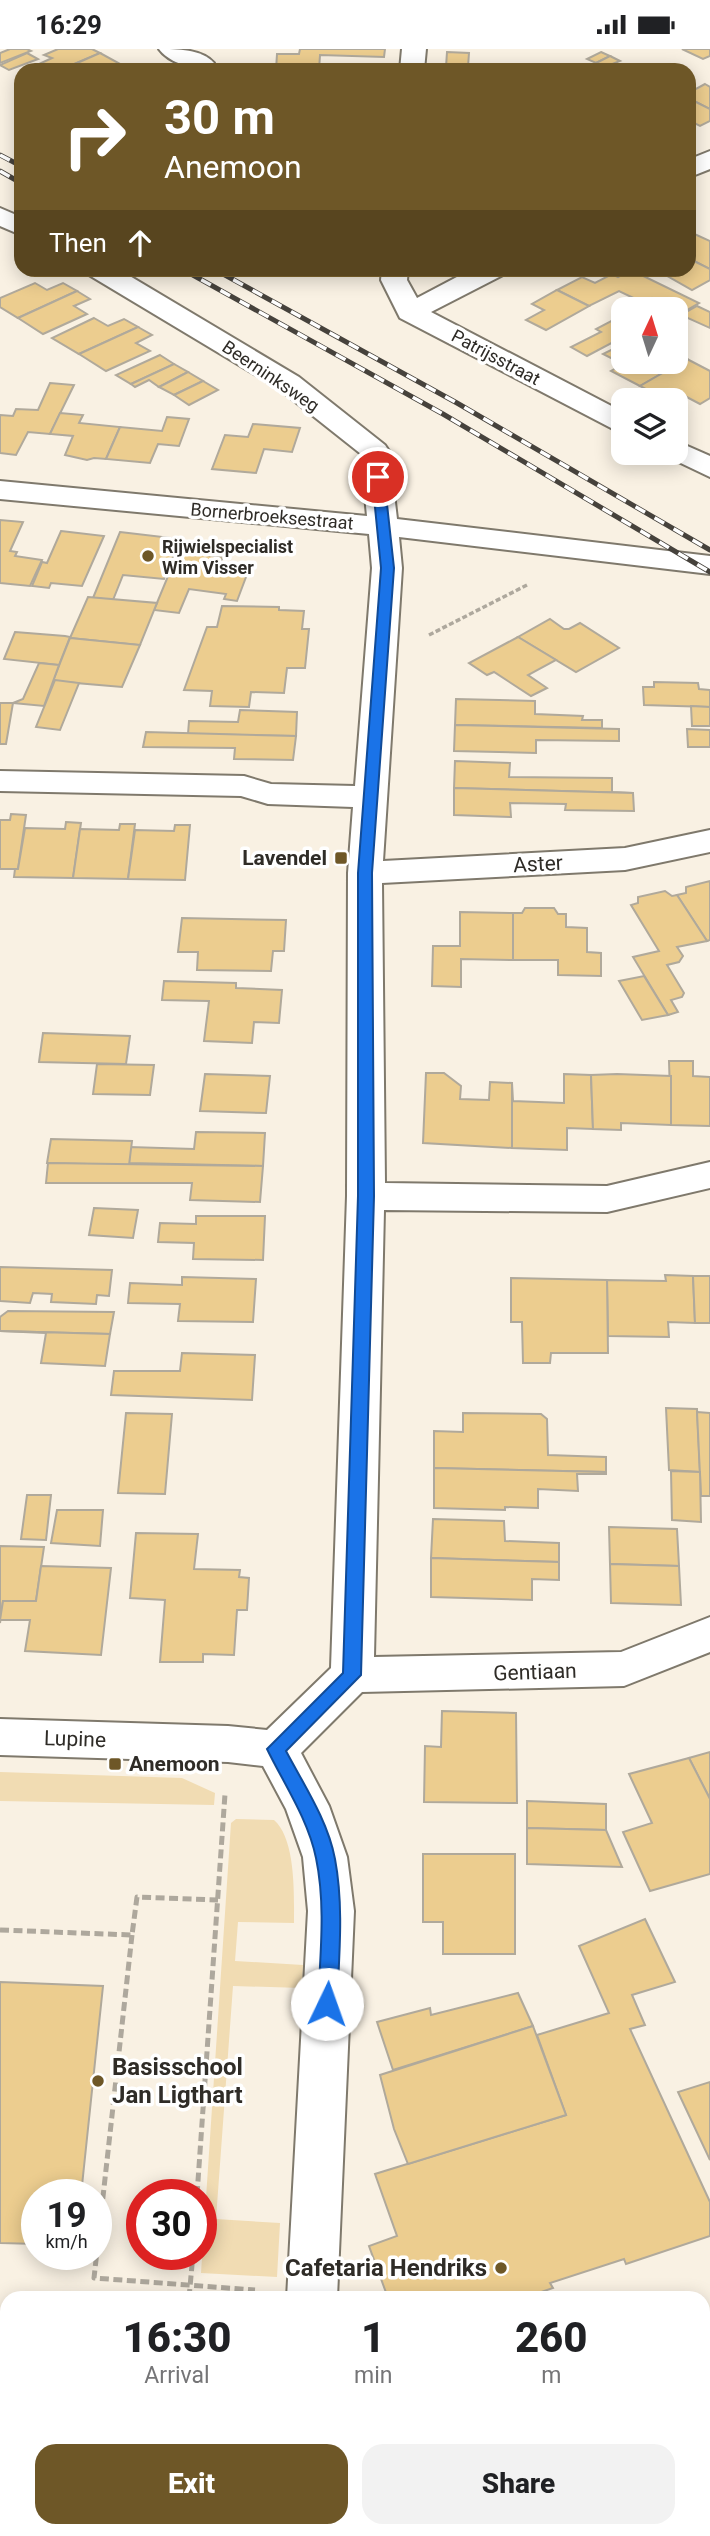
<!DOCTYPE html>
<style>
body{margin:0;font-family:Roboto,sans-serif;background:#f2f2f2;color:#202124;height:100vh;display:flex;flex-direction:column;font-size:26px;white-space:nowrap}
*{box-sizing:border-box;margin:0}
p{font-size:23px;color:#757577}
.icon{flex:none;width:38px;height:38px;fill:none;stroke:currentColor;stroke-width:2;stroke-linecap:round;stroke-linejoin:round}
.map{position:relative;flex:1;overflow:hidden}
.side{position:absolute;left:0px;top:2242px;width:710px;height:247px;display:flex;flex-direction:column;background:#fff;border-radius:21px 21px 0 0;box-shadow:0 4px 18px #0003}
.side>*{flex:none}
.guide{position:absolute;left:14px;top:14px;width:682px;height:214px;border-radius:21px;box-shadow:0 4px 18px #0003;background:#6e5727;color:#fff;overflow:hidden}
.needle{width:46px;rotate:4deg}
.fabs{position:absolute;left:611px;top:248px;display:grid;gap:14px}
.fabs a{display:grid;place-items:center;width:77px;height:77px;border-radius:14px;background:#fff;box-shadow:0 4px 18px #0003;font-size:35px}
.speed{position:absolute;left:21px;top:2130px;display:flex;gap:14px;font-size:35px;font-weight:700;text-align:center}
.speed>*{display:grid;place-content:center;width:91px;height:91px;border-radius:50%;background:#fff;box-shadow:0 4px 18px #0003;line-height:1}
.speed small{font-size:18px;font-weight:400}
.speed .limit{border:10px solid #d22;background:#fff;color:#111}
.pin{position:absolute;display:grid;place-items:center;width:60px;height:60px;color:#fff;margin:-30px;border:4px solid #fff;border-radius:50%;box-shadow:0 2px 7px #0007}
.me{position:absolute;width:77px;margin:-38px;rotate:3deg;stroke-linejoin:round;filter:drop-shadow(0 0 5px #0008)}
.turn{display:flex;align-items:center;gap:24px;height:147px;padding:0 35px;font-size:32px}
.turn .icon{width:91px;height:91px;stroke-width:2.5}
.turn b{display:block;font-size:49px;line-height:60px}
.then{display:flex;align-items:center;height:66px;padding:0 35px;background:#0003;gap:14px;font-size:26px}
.eta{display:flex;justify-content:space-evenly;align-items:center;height:119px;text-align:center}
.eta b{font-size:42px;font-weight:800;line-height:49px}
.action{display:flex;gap:14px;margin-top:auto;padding:14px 35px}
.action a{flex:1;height:80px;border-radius:21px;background:#6e5727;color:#fff;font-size:28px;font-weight:800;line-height:80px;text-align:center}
.action a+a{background:#f2f2f2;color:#202124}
.status{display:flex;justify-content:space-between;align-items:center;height:49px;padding:0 35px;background:#fff;direction:ltr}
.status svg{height:19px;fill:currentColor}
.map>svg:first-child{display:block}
</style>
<div class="status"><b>16:29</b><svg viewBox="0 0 49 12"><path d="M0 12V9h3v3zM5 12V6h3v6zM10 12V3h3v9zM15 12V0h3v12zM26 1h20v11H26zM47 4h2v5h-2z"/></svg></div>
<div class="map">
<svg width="710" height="2487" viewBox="0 0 710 2487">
<rect width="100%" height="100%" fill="#f9f1e3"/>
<!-- green -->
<g fill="#f1dcb3">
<polygon points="0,1723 182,1729 215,1744 214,1756 0,1752"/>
<path d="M236,1770L274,1771C296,1790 294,1846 294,1874L238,1873L235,1912L303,1916L302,1939L233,1937L216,2170L280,2174L277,2228L201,2224L231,1774Z"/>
<polygon points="7,2467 7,2482 91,2482 75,2487 0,2487 0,2469"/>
<polygon points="484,2482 652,2482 644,2487 468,2487"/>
</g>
<!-- building -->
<g fill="#eccd8f" stroke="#b0a99b" stroke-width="2">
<polygon points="10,0 27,0 31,2 0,14 0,4"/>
<polygon points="58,0 92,0 100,4 60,21 51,21 39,15 52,9 44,6"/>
<polygon points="300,0 385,0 384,8 320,6 319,21 276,21 277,5 299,5"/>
<polygon points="682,0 710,0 710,7 703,10"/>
<polygon points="447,3 469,4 468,18 446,18"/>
<polygon points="601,3 610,7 596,14 587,10"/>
<polygon points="27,4 38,10 9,21 0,16"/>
<polygon points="100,4 124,17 114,21 73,21 68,18"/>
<polygon points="610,7 620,12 605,18 596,14"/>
<rect x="472" y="16" width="48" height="5"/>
<polygon points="705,35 710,38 710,60 690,50 690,43"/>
<polygon points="690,50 710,60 710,72 700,77 690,72"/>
<polygon points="690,183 710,192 710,220 690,210"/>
<polygon points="690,210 710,220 710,231 692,241 655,220 690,220"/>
<polygon points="631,221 699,254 682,264 652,249 644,254 619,242 589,257 557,241 582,228 595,234 612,225 618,228"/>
<polygon points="35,234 47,241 63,234 77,242 18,269 0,258 0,249"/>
<polygon points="557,241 589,257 546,281 526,271 544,261 532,255"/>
<polygon points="77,242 90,250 74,257 87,265 43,285 18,269"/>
<polygon points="697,257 710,263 710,279 681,266"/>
<polygon points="94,269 108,277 124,270 138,278 79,305 52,289"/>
<polygon points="615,270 623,274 623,288 587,307 571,298 601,283 596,280"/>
<polygon points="138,278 152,286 136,294 150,302 106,322 79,305"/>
<polygon points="623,295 623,313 676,313 676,304 687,310 640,337 611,322 623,315 603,305"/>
<polygon points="160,306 174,315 131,335 116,326"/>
<polygon points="687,310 710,322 710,349 700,355 681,345 668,352 640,337"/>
<polygon points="174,315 188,323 159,338 149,331 135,338 131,335"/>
<polygon points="188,323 203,332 174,346 159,338"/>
<polygon points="203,332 218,341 189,356 174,346"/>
<polygon points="50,334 74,336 50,385 28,383 16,406 0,404 0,366 13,367 16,360 38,361"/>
<polygon points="60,364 83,366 79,374 120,378 106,410 94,409 87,411 65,406 73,387 50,385"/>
<polygon points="167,368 189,370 179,397 158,395 150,414 106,410 120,378 162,382"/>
<polygon points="253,375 300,379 292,403 264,400 256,424 212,420 225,386 248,388"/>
<polygon points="0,471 23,473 10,502 17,503 15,507 42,511 30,537 0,534"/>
<polygon points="61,482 104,487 82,537 51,534 49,539 32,537 42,513 47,514"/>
<polygon points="120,483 180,490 164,530 123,526 113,551 93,549"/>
<polygon points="178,503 223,508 219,516 249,520 237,552 224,550 226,545 189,540 179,564 154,561"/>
<polygon points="88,548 157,554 140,596 70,589"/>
<polygon points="222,557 279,558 279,561 304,562 302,580 309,580 305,619 287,619 284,644 251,643 249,658 210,657 212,642 184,641 207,578 217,578"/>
<polygon points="550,570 564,580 569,580 580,574 619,599 576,623 518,588"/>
<polygon points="15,583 65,587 70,588 59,616 4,610"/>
<polygon points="518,588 556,611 528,626 547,639 531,647 494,623 487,626 469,614"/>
<polygon points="70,589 140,596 122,638 53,632"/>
<polygon points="39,614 59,616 44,657 13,654 23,650"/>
<polygon points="55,631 79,634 60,681 36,678"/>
<polygon points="654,633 698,634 699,640 710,641 710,658 644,656 643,638 654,638"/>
<polygon points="456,650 535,652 535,665 583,667 582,671 602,671 602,679 455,676"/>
<polygon points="0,654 13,654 6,695 0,695"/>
<polygon points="691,657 710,658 710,677 692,677"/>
<polygon points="240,661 297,663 296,687 188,685 189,672 238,673"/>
<polygon points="455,676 619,680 619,692 536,691 536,704 454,702"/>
<polygon points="687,680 710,681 710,698 688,698"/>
<polygon points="146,683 296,687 293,711 234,710 235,699 143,698"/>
<polygon points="455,712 510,714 509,728 612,729 612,743 633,744 454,739"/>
<polygon points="454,739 633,744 634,762 565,761 566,755 510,754 511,768 454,766"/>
<polygon points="11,765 26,766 18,820 0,820 0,771 10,771"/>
<polygon points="66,773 81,774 73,829 14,828 15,820 18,820 25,779 65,780"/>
<polygon points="120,775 135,775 128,830 73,829 80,780 119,781"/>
<polygon points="175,776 190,776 185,831 128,830 135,781 174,782"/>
<polygon points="710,832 710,891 707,892 677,846 686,844 686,838"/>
<polygon points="665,842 672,847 677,846 707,892 677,898 683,907 679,913 667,916 684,944 682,948 671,951 678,963 668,966 633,908 659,902 631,856 638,854 638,848"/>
<polygon points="525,859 554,859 558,865 566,865 566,878 587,879 587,903 601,904 601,927 558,926 558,911 513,911 513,864 522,864"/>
<polygon points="460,863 513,864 513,911 461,910 461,938 432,937 433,897 460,897"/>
<polygon points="182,869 286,871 284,902 273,902 271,922 197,921 198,903 178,903"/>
<polygon points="644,927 668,966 642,971 619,932"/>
<polygon points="164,932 236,934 236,939 282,941 279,974 254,973 252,994 204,992 209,952 162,951"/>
<polygon points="43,984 130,987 126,1015 39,1013"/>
<polygon points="669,1012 693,1012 693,1027 710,1028 710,1077 671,1076"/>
<polygon points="97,1015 154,1016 150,1046 93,1045"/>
<polygon points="426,1024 444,1024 461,1037 460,1050 489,1051 490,1033 512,1034 512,1099 423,1094"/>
<polygon points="205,1025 270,1027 266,1064 200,1062"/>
<polygon points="564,1025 591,1026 593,1080 567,1079 567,1101 512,1099 512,1034 513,1052 564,1054"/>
<polygon points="617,1025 671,1027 671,1076 621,1074 621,1081 593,1080 591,1026"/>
<polygon points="196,1083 265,1084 263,1117 129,1114 130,1098 194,1100"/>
<polygon points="51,1090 132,1092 129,1116 47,1114"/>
<polygon points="48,1114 263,1117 260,1153 190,1151 192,1134 46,1134"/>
<polygon points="94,1159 138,1161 133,1189 89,1186"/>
<polygon points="196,1167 265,1167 263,1211 193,1210 194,1194 158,1193 160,1174 196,1175"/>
<polygon points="0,1218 112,1221 109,1247 97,1246 96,1255 51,1253 52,1245 33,1244 30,1254 0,1252"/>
<polygon points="665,1226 693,1227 695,1274 668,1273 669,1288 608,1287 607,1231 666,1232"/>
<polygon points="693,1227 710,1227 710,1274 695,1274"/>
<polygon points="182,1228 256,1230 253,1273 178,1272 180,1255 128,1254 130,1234 182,1236"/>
<polygon points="511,1229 607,1231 608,1304 551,1304 550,1314 523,1314 522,1273 511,1273"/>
<polygon points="8,1262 114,1263 110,1285 0,1282 0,1268"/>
<polygon points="0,1282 110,1285 105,1317 41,1314 46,1284"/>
<polygon points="182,1304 255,1306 252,1351 111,1346 114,1322 180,1322"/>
<polygon points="666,1359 697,1360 700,1423 669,1421"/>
<polygon points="697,1363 710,1364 710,1447 701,1447"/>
<polygon points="126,1364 172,1365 165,1445 118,1444"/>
<polygon points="463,1364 541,1365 547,1370 548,1406 606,1408 606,1423 434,1419 434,1382 463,1383"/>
<polygon points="434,1419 606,1423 606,1425 577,1425 578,1442 538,1440 538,1459 505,1458 505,1461 434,1459"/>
<polygon points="671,1422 700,1423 701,1473 672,1471"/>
<polygon points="27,1446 51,1446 46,1491 21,1490"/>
<polygon points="57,1461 103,1461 100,1497 51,1494"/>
<polygon points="433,1470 504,1472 505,1492 559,1494 559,1513 431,1509"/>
<polygon points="609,1478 677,1480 679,1517 610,1515"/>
<polygon points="136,1484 198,1485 194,1520 240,1521 239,1528 249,1529 247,1561 237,1561 234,1606 203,1605 203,1613 160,1613 165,1551 130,1549"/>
<polygon points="0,1497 44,1498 36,1552 3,1552 0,1574"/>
<polygon points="431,1509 559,1513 559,1531 532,1530 532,1551 431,1548"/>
<polygon points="610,1515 679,1517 681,1556 611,1554"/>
<polygon points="41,1517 111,1519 101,1606 25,1602 30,1571 0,1571 3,1552 36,1552"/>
<polygon points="442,1662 516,1664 517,1754 424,1753 425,1697 441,1698"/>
<polygon points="710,1703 710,1750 689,1709"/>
<polygon points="689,1709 710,1750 710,1825 650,1842 623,1783 652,1774 629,1725"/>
<polygon points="527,1752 606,1755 606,1781 527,1779"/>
<polygon points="527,1779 606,1781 622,1818 527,1815"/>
<polygon points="423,1805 515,1805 515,1905 443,1905 443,1873 423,1873"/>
<polygon points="645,1870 675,1933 632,1946 645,1976 630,1980 710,2153 710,2187 626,2215 624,2210 550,2234 553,2239 524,2249 388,2249 369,2197 397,2187 375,2125 566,2066 537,1986 609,1964 579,1897"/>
<polygon points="0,1933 103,1937 81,2146 37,2146 37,2195 0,2194"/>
<polygon points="518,1944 533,1977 393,2021 377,1973 430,1959 431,1966"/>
<polygon points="533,1977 566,2066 408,2115 394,2080 380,2026"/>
<polygon points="710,2033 710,2111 678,2043"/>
</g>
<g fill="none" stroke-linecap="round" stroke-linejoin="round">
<defs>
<g id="street">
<path d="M159,0C177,0 202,0 214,14L211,19C196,23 168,13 159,0Z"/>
<polygon points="402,0 426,0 424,21 400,21"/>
<polygon points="710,102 710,120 690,128 690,110"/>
<polygon points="0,159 21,168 21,186 0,177"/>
<polygon points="85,220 118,220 299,328 385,396 389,402 397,470 710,507 710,525 399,488 402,519 383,812 625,799 710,781 710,803 625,821 382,834 385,1134 607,1137 710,1113 710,1139 607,1163 384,1161 374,1608 621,1603 710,1568 710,1603 624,1637 362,1643 301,1704 329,1757 347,1808 354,1862 337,2249 287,2249 308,1862 303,1808 286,1760 263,1717 228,1713 0,1706 0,1670 228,1677 267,1681 331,1619 347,1147 348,824 353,758 268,755 241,747 0,742 0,722 244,727 271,735 355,737 372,519 369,485 0,450 0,432 367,467 361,405 279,340 89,226"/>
<polygon points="382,220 408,220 407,231 417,249 472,220 507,220 503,226 431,263 623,363 623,383 613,380 400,269 381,231"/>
<polygon points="676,392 710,407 710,428 666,407 664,404 676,404"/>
<polygon points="710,2276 710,2325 704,2327 704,2278"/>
<polygon points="145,2482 211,2482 209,2487 143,2487"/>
</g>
</defs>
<!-- street casing -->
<use href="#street" stroke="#7f796c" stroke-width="4"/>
<!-- path-far1 -->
<polyline stroke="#aea89d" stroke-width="3.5" stroke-dasharray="5 2.5" stroke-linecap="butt" points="429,586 527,536"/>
<!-- path -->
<g stroke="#aea89d" stroke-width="5" stroke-dasharray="9 4.5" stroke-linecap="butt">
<polyline points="0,1881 132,1886 137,1848 218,1851"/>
<polyline points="132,1886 94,2229 255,2241"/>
<polyline points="197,2146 225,1745"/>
<polyline points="189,2249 193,2205"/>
<polyline points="0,2458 7,2456"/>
</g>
<!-- street -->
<use href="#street" fill="#fff" fill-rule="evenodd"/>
<defs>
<g id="rail">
<polyline points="0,106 21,117"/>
<polyline points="0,122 21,134"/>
<polyline points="182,220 443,365 710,523"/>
<polyline points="214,220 457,354 710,501"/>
</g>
</defs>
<!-- rail casing -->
<use href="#rail" stroke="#46423c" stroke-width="5"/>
<!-- rail -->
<use href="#rail" stroke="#fff" stroke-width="3.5" stroke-dasharray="11" stroke-linecap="butt"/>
</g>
<!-- route -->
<path fill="#1a73e8" stroke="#114b97" stroke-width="2" d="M378,424L384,428L394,519L372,824L374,1147L361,1626L286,1702C304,1736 328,1772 335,1810C344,1858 339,1907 337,1955L334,1961L327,1964L321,1961L318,1955C320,1907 326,1857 316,1809C308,1770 284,1735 267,1700L343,1624L358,1147V824L381,519L372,428Z"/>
<!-- markers -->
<g fill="#6e5727" stroke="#fff" stroke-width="2.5">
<circle cx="148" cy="507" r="7"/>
<rect x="334" y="802" width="14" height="14" rx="3.5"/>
<rect x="108" y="1708" width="14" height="14" rx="3.5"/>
<circle cx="98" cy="2032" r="7"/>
<circle cx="501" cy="2219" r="7"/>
</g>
<g text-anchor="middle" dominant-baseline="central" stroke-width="7" stroke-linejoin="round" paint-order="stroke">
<!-- far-street labels -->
<g font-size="18" fill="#2f2c27" stroke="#fff">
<text transform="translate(496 308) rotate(28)">Patrijsstraat</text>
<text transform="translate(271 327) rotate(34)">Beerninksweg</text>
<text transform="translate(272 467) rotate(5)">Bornerbroeksestraat</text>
</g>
<!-- far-poi labels -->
<g font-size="18" font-weight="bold" fill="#2f2c27" stroke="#fff" text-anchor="start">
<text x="162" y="497">Rijwielspecialist<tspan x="162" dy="21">Wim Visser</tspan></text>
</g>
<!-- poi labels -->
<g font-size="21" font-weight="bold" fill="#2f2c27" stroke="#fff" text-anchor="end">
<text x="327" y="809">Lavendel</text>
<text x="129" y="1715" text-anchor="start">Anemoon</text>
</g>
<!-- street labels -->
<g font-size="21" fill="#2f2c27" stroke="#fff">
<text transform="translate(538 815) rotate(-3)">Aster</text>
<text transform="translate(535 1623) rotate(-2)">Gentiaan</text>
<text transform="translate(75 1690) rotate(2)">Lupine</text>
</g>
<!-- near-poi labels -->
<g font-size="24" font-weight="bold" fill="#2f2c27" stroke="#fff" text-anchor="start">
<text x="112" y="2018">Basisschool<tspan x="112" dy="28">Jan Ligthart</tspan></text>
<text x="487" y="2219" text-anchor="end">Cafetaria Hendriks</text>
</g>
</g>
</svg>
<div class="fabs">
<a><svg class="needle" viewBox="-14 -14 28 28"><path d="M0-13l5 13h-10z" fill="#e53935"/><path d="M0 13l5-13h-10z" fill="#757577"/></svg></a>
<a><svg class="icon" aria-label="layers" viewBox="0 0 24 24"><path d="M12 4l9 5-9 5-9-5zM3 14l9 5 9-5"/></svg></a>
</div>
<div class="speed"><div>19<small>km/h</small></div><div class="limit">30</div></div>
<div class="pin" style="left:378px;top:428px;background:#d93025"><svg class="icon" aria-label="arrive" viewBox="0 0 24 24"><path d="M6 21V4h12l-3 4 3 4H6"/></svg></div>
<svg class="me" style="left:327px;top:1955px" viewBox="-20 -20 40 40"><circle r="19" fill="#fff"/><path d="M0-13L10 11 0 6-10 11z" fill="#1a73e8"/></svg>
<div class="guide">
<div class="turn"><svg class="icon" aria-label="right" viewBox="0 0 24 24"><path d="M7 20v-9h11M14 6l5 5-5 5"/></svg><div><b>30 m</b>Anemoon</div></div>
<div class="then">Then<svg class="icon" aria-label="ahead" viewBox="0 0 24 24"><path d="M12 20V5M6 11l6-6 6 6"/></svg></div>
</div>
<section class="side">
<div class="eta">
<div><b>16:30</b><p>Arrival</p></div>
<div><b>1</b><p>min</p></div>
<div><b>260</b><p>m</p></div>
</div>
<div class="action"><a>Exit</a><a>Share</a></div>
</section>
</div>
